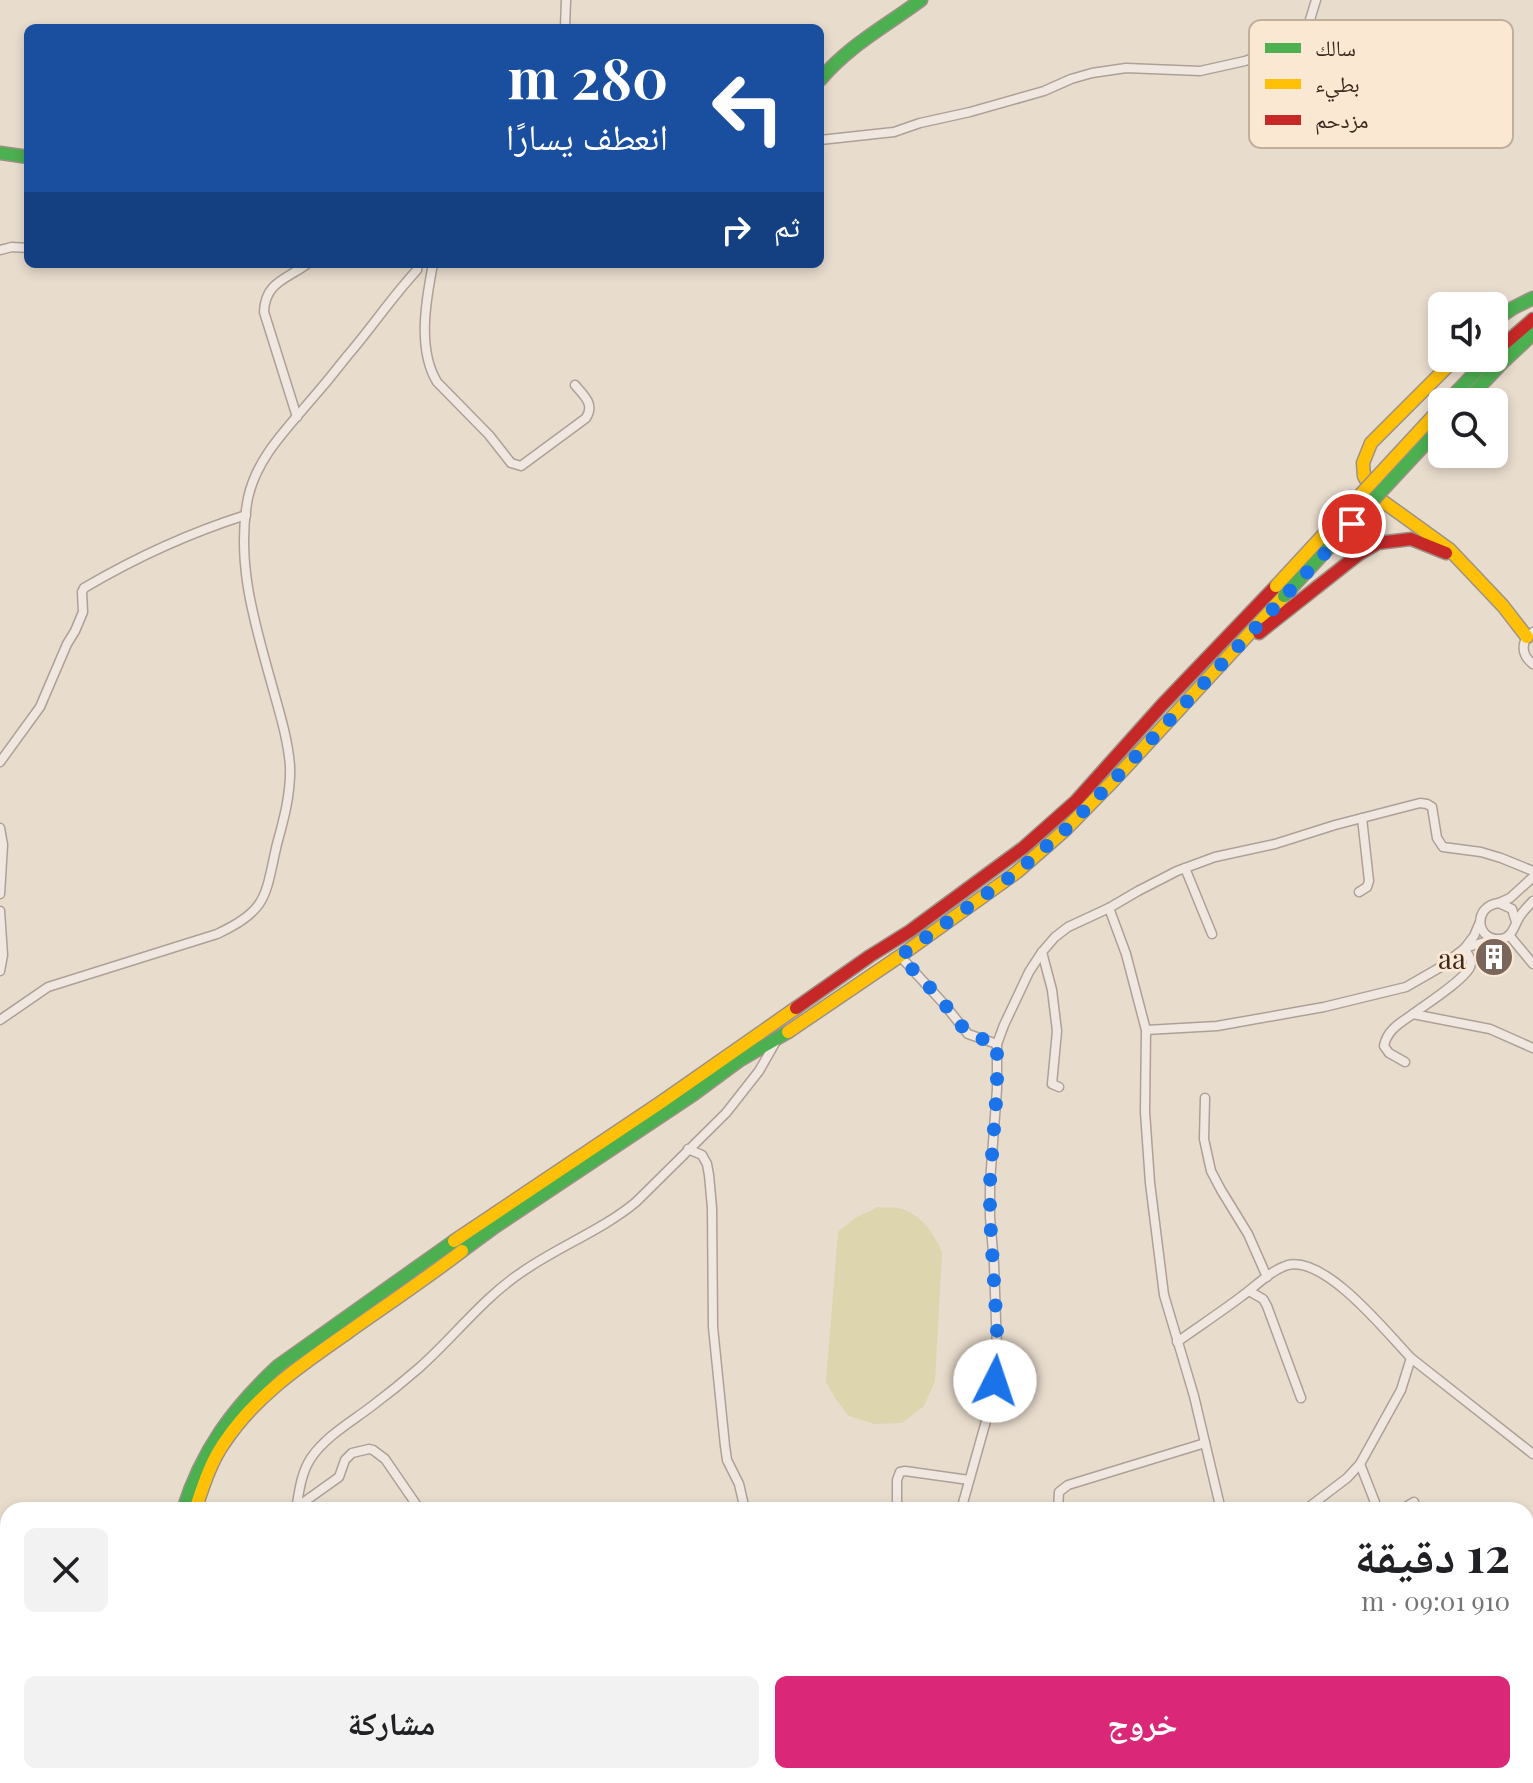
<!DOCTYPE html>
<html lang="ar">
<meta charset="utf-8">
<style>
body{margin:0;font-family:"Playfair Display","Noto Naskh Arabic",serif;background:#f2f2f2;color:#202124;direction:rtl;height:100vh;display:flex;flex-direction:column;font-size:30px;white-space:nowrap}
*{box-sizing:border-box;margin:0}
p{font-size:26px;color:#757577}
.icon{flex:none;width:44px;height:44px;fill:none;stroke:currentColor;stroke-width:2;stroke-linecap:round;stroke-linejoin:round}
.map{position:relative;flex:1;overflow:hidden;direction:ltr}
.details{position:absolute;left:0px;top:1502px;width:1534px;height:282px;display:flex;flex-direction:column;background:#fff;border-radius:24px 24px 0 0;box-shadow:0 4px 12px #0003;direction:rtl}
.details>*{flex:none}
.banner{position:absolute;left:24px;top:24px;width:800px;height:244px;border-radius:12px;box-shadow:0 4px 12px #0003;direction:rtl;background:#1a4fa0;color:#fff;overflow:hidden}
.buttons{position:absolute;left:1428px;top:292px;display:grid;gap:16px}
.buttons a{display:grid;place-items:center;width:80px;height:80px;border-radius:12px;background:#fff;box-shadow:0 4px 12px #0003;font-size:40px}
.pin{position:absolute;display:grid;place-items:center;width:68px;height:68px;color:#fff;margin:-34px;border:4px solid #fff;border-radius:50%;box-shadow:0 2px 8px #0007}
.me{position:absolute;width:88px;margin:-44px;rotate:4deg;stroke-linejoin:round;filter:drop-shadow(0 0 6px #0008)}
.turn{display:flex;align-items:center;gap:28px;height:168px;padding:0 24px;font-size:36px}
.turn .icon{width:104px;height:104px;stroke-width:2.5}
.turn b{display:block;font-size:56px;line-height:68px}
.then{display:flex;align-items:center;height:76px;padding:0 24px;background:#0003;gap:16px;font-size:30px}
.round{display:grid;place-items:center;flex:none;width:84px;height:84px;border-radius:12px;background:#f2f2f2}
.summary{display:flex;align-items:center;justify-content:space-between;height:136px;padding:0 24px}
h1{font-size:48px;font-weight:700;line-height:60px}
.action{display:flex;gap:16px;margin-top:auto;padding:16px 24px}
.action a{flex:1;height:92px;border-radius:12px;background:#db2777;color:#fff;font-size:32px;font-weight:700;line-height:92px;text-align:center}
.action a+a{background:#f2f2f2;color:#202124}
.map>svg:first-child{display:block}
</style>
<div class="map">
<svg width="1533" height="1783" viewBox="0 0 1533 1783">
<rect width="100%" height="100%" fill="#e8dccd"/>
<!-- green -->
<path fill="#dcd5ae" d="M878,1207C884,1208 891,1207 898,1208C919,1212 934,1233 942,1252L935,1381L924,1406L902,1423L875,1424L849,1416L835,1398L826,1382L838,1232L855,1218Z"/>
<g fill="none" stroke-linecap="round" stroke-linejoin="round">
<defs>
<g id="street">
<polyline points="565,28 566,0"/>
<polyline points="820,140 894,132 920,123 970,112 1044,91 1071,79 1092,73 1126,68 1200,71 1245,61 1280,49 1299,34 1309,23 1316,0"/>
<polyline points="0,250 12,247 28,248"/>
<path d="M433,264C426,300 417,349 437,382L489,435L511,463L521,466L586,418C595,404 584,396 575,385"/>
<path d="M297,417L264,312C265,282 287,279 307,264"/>
<path d="M1533,632C1520,641 1521,655 1533,664"/>
<path d="M0,762L40,707L67,644L75,631L83,612L82,592L84,588C135,558 189,533 246,515"/>
<polyline points="0,828 3,845 0,894"/>
<polyline points="1185,868 1212,934"/>
<polyline points="1359,892 1367,887 1369,881 1362,818"/>
<polyline points="1499,903 1510,898 1533,877"/>
<polyline points="1109,908 1126,954 1146,1030 1145,1112 1150,1183 1164,1295 1194,1396 1221,1510"/>
<polyline points="0,911 3,955 0,971"/>
<path d="M1516,922L1512,909L1499,903C1472,906 1476,941 1500,939C1513,938 1514,925 1520,916C1524,910 1528,906 1533,901"/>
<polyline points="1509,935 1533,964"/>
<polyline points="1465,948 1494,939"/>
<path d="M1464,949C1468,954 1473,960 1470,967C1464,980 1425,1005 1413,1014L1490,1029L1533,1048"/>
<polyline points="1042,952 1052,990 1057,1031 1052,1084 1059,1087"/>
<polyline points="900,956 944,1004 968,1034 997,1044"/>
<path d="M0,1020L48,987L217,934C269,910 265,895 277,844C284,819 291,793 290,766C288,740 280,714 273,689C256,627 235,564 248,498C256,461 282,434 305,407C320,390 334,373 348,355C372,327 392,297 417,270L418,264"/>
<polyline points="1146,1030 1217,1026 1324,1007 1406,987 1439,968 1464,949 1474,936 1480,922"/>
<path d="M1405,1062L1389,1053L1384,1046C1387,1030 1400,1023 1413,1014"/>
<polyline points="1205,1098 1204,1139 1211,1171 1221,1190 1248,1234 1267,1277"/>
<polyline points="688,1149 702,1155 707,1164 709,1175 712,1208 713,1327 725,1446 727,1460 739,1484 745,1510"/>
<polyline points="1249,1291 1263,1299 1267,1306 1301,1398"/>
<path d="M1177,1342C1198,1327 1221,1312 1242,1296C1256,1286 1271,1270 1288,1265C1326,1256 1387,1333 1411,1358"/>
<polyline points="1360,1464 1378,1510"/>
<polyline points="297,1507 339,1477 345,1460 352,1453 369,1449 373,1450 385,1459 420,1510"/>
<path d="M296,1510C299,1492 301,1473 311,1458C326,1436 351,1422 372,1406C388,1394 404,1381 419,1368C454,1337 483,1298 522,1272C559,1246 601,1231 636,1202L726,1113L759,1071L775,1043"/>
<polyline points="897,1510 897,1480 900,1472 905,1471 969,1480"/>
<polyline points="961,1510 986,1421 995,1381 997,1349 994,1264 990,1217 990,1182 997,1089 997,1044 1004,1025 1029,972 1042,952 1055,937 1068,927 1109,908 1138,891 1177,871 1215,857 1275,844 1335,825 1420,803 1427,804 1432,807 1437,838 1443,847 1481,852 1501,858 1533,871"/>
<polyline points="1058,1510 1059,1492 1068,1485 1205,1443"/>
<polyline points="1305,1510 1347,1478 1360,1464 1401,1390 1411,1358 1533,1454"/>
<polyline points="1401,1510 1414,1502"/>
<polyline points="1526,1599 1533,1595"/>
<polyline points="303,1776 303,1783"/>
<polyline points="1081,1776 1083,1783"/>
<polyline points="1337,1776 1340,1783"/>
<polyline points="1475,1776 1477,1783"/>
<polyline points="148,1783 149,1776"/>
<polyline points="727,1783 731,1776"/>
<polyline points="937,1783 938,1776"/>
<polyline points="1174,1783 1199,1776"/>
</g>
<g id="fast">
<path d="M820,80C848,46 886,26 921,0"/>
<polyline points="0,153 28,157"/>
<polyline points="1494,321 1513,308 1533,298"/>
<polyline points="1447,402 1489,358"/>
<polyline points="1465,402 1502,363 1533,334"/>
<polyline points="462,1251 496,1226 694,1094 740,1060 788,1032"/>
<path d="M183,1510C202,1450 232,1409 278,1366L454,1241"/>
</g>
<g id="slow">
<polyline points="1456,358 1371,443 1363,463 1364,476 1374,495 1449,549 1503,606 1527,637"/>
<polyline points="788,1032 900,956 1017,872 1065,830 1113,781 1284,596"/>
<polyline points="454,1241 660,1103 796,1008"/>
<path d="M195,1510C203,1487 210,1463 224,1443C255,1396 301,1365 347,1333C385,1306 424,1280 462,1251"/>
<polyline points="188,1776 189,1783"/>
</g>
<g id="jam">
<polyline points="1494,353 1533,319"/>
<polyline points="1259,633 1359,554 1378,543 1411,539 1446,553"/>
<polyline points="796,1008 870,956 910,931 1023,848 1076,801 1162,705 1276,586"/>
<polyline points="201,1776 201,1783"/>
</g>
</defs>
<!-- street casing -->
<use href="#street" stroke="#ada197" stroke-width="11"/>
<!-- fast casing -->
<use href="#fast" stroke="#9d9186" stroke-width="15"/>
<!-- slow casing -->
<use href="#slow" stroke="#9d9186" stroke-width="15"/>
<!-- jam casing -->
<use href="#jam" stroke="#9d9186" stroke-width="15"/>
<!-- street -->
<use href="#street" stroke="#f0e8e0" stroke-width="8"/>
<!-- fast -->
<use href="#fast" stroke="#4caf50" stroke-width="12"/>
<!-- slow -->
<use href="#slow" stroke="#ffc107" stroke-width="12"/>
<!-- jam -->
<use href="#jam" stroke="#c62828" stroke-width="12"/>
<defs>
<polyline id="fast-bridge" points="1284,596 1442,426"/>
<polyline id="slow-bridge" points="1276,586 1435,414"/>
</defs>
<!-- fast-bridge casing -->
<use href="#fast-bridge" stroke="#9d9186" stroke-width="15" stroke-linecap="butt"/>
<!-- slow-bridge casing -->
<use href="#slow-bridge" stroke="#9d9186" stroke-width="15" stroke-linecap="butt"/>
<!-- fast-bridge -->
<use href="#fast-bridge" stroke="#4caf50" stroke-width="12"/>
<!-- slow-bridge -->
<use href="#slow-bridge" stroke="#ffc107" stroke-width="12"/>
</g>
<g fill="none" stroke-linecap="round" stroke-linejoin="round">
<!-- route -->
<polyline stroke="#1a73e8" stroke-width="14" stroke-dasharray="0 25.2" points="995,1381 997,1330 990,1217 990,1182 997,1089 997,1044 968,1034 938,996 900,956 1017,872 1065,830 1113,781 1352,524"/>
</g>
<!-- icons -->
<defs>
<symbol id="building-disc" viewBox="-11 -11 22 22"><circle r="9.5" fill="#7a665b" stroke="#fae8d3"/><path d="M-4-6H4V6H1V3H-1V6H-4ZM-2.5-4.3h1.7v1.8h-1.7ZM.8-4.3h1.7v1.8H.8ZM-2.5-1h1.7V.8h-1.7ZM.8-1h1.7V.8H.8Z" fill="#fff"/></symbol>
</defs>
<g fill-rule="evenodd">
<use href="#building-disc" x="1472" y="935" width="44" height="44"/>
</g>
<g text-anchor="middle" dominant-baseline="central" stroke-width="6" stroke-linejoin="round" paint-order="stroke">
<!-- poi labels -->
<g font-size="28" fill="#3e271d" stroke="#fae8d3" text-anchor="end">
<text x="1466" y="957">aa</text>
</g>
</g>
<!-- legend -->
<rect x="1249" y="20" width="264" height="128" rx="12" fill="#fae8d3" stroke="#c2ae9c" stroke-width="2"/>
<rect x="1265" y="43" width="36" height="10" fill="#4caf50"/>
<rect x="1265" y="79" width="36" height="10" fill="#ffc107"/>
<rect x="1265" y="115" width="36" height="10" fill="#c62828"/>
<g font-size="22" fill="#3e271d">
<text x="1315" y="56">سالك</text>
<text x="1315" y="92">بطيء</text>
<text x="1315" y="128">مزدحم</text>
</g>
</svg>
<div class="buttons">
<a><svg class="icon" aria-label="sound" viewBox="0 0 24 24"><path d="M4 9h4l5-4v14l-5-4H4zM17 9q2 3 0 6"/></svg></a>
<a><svg class="icon" aria-label="search" viewBox="0 0 24 24"><circle cx="10" cy="10" r="6"/><path d="M15 15l6 6"/></svg></a>
</div>
<div class="pin" style="left:1352px;top:524px;background:#d93025"><svg class="icon" aria-label="arrive" viewBox="0 0 24 24"><path d="M6 21V4h12l-3 4 3 4H6"/></svg></div>
<svg class="me" style="left:995px;top:1381px" viewBox="-20 -20 40 40"><circle r="19" fill="#fff"/><path d="M0-13L10 11 0 6-10 11z" fill="#1a73e8"/></svg>
<div class="banner">
<div class="turn"><svg class="icon" aria-label="left" viewBox="0 0 24 24"><path d="M17 20v-9H6M10 6l-5 5 5 5"/></svg><div><b>280 m</b>انعطف يسارًا</div></div>
<div class="then">ثم<svg class="icon" aria-label="right" viewBox="0 0 24 24"><path d="M7 20v-9h11M14 6l5 5-5 5"/></svg></div>
</div>
<section class="details">
<div class="summary"><div><h1>12 دقيقة</h1><p>910 m · 09:01</p></div><a class="round"><svg class="icon" aria-label="close" viewBox="0 0 24 24"><path d="M6 6l12 12M18 6L6 18"/></svg></a></div>
<div class="action"><a>خروج</a><a>مشاركة</a></div>
</section>
</div>
